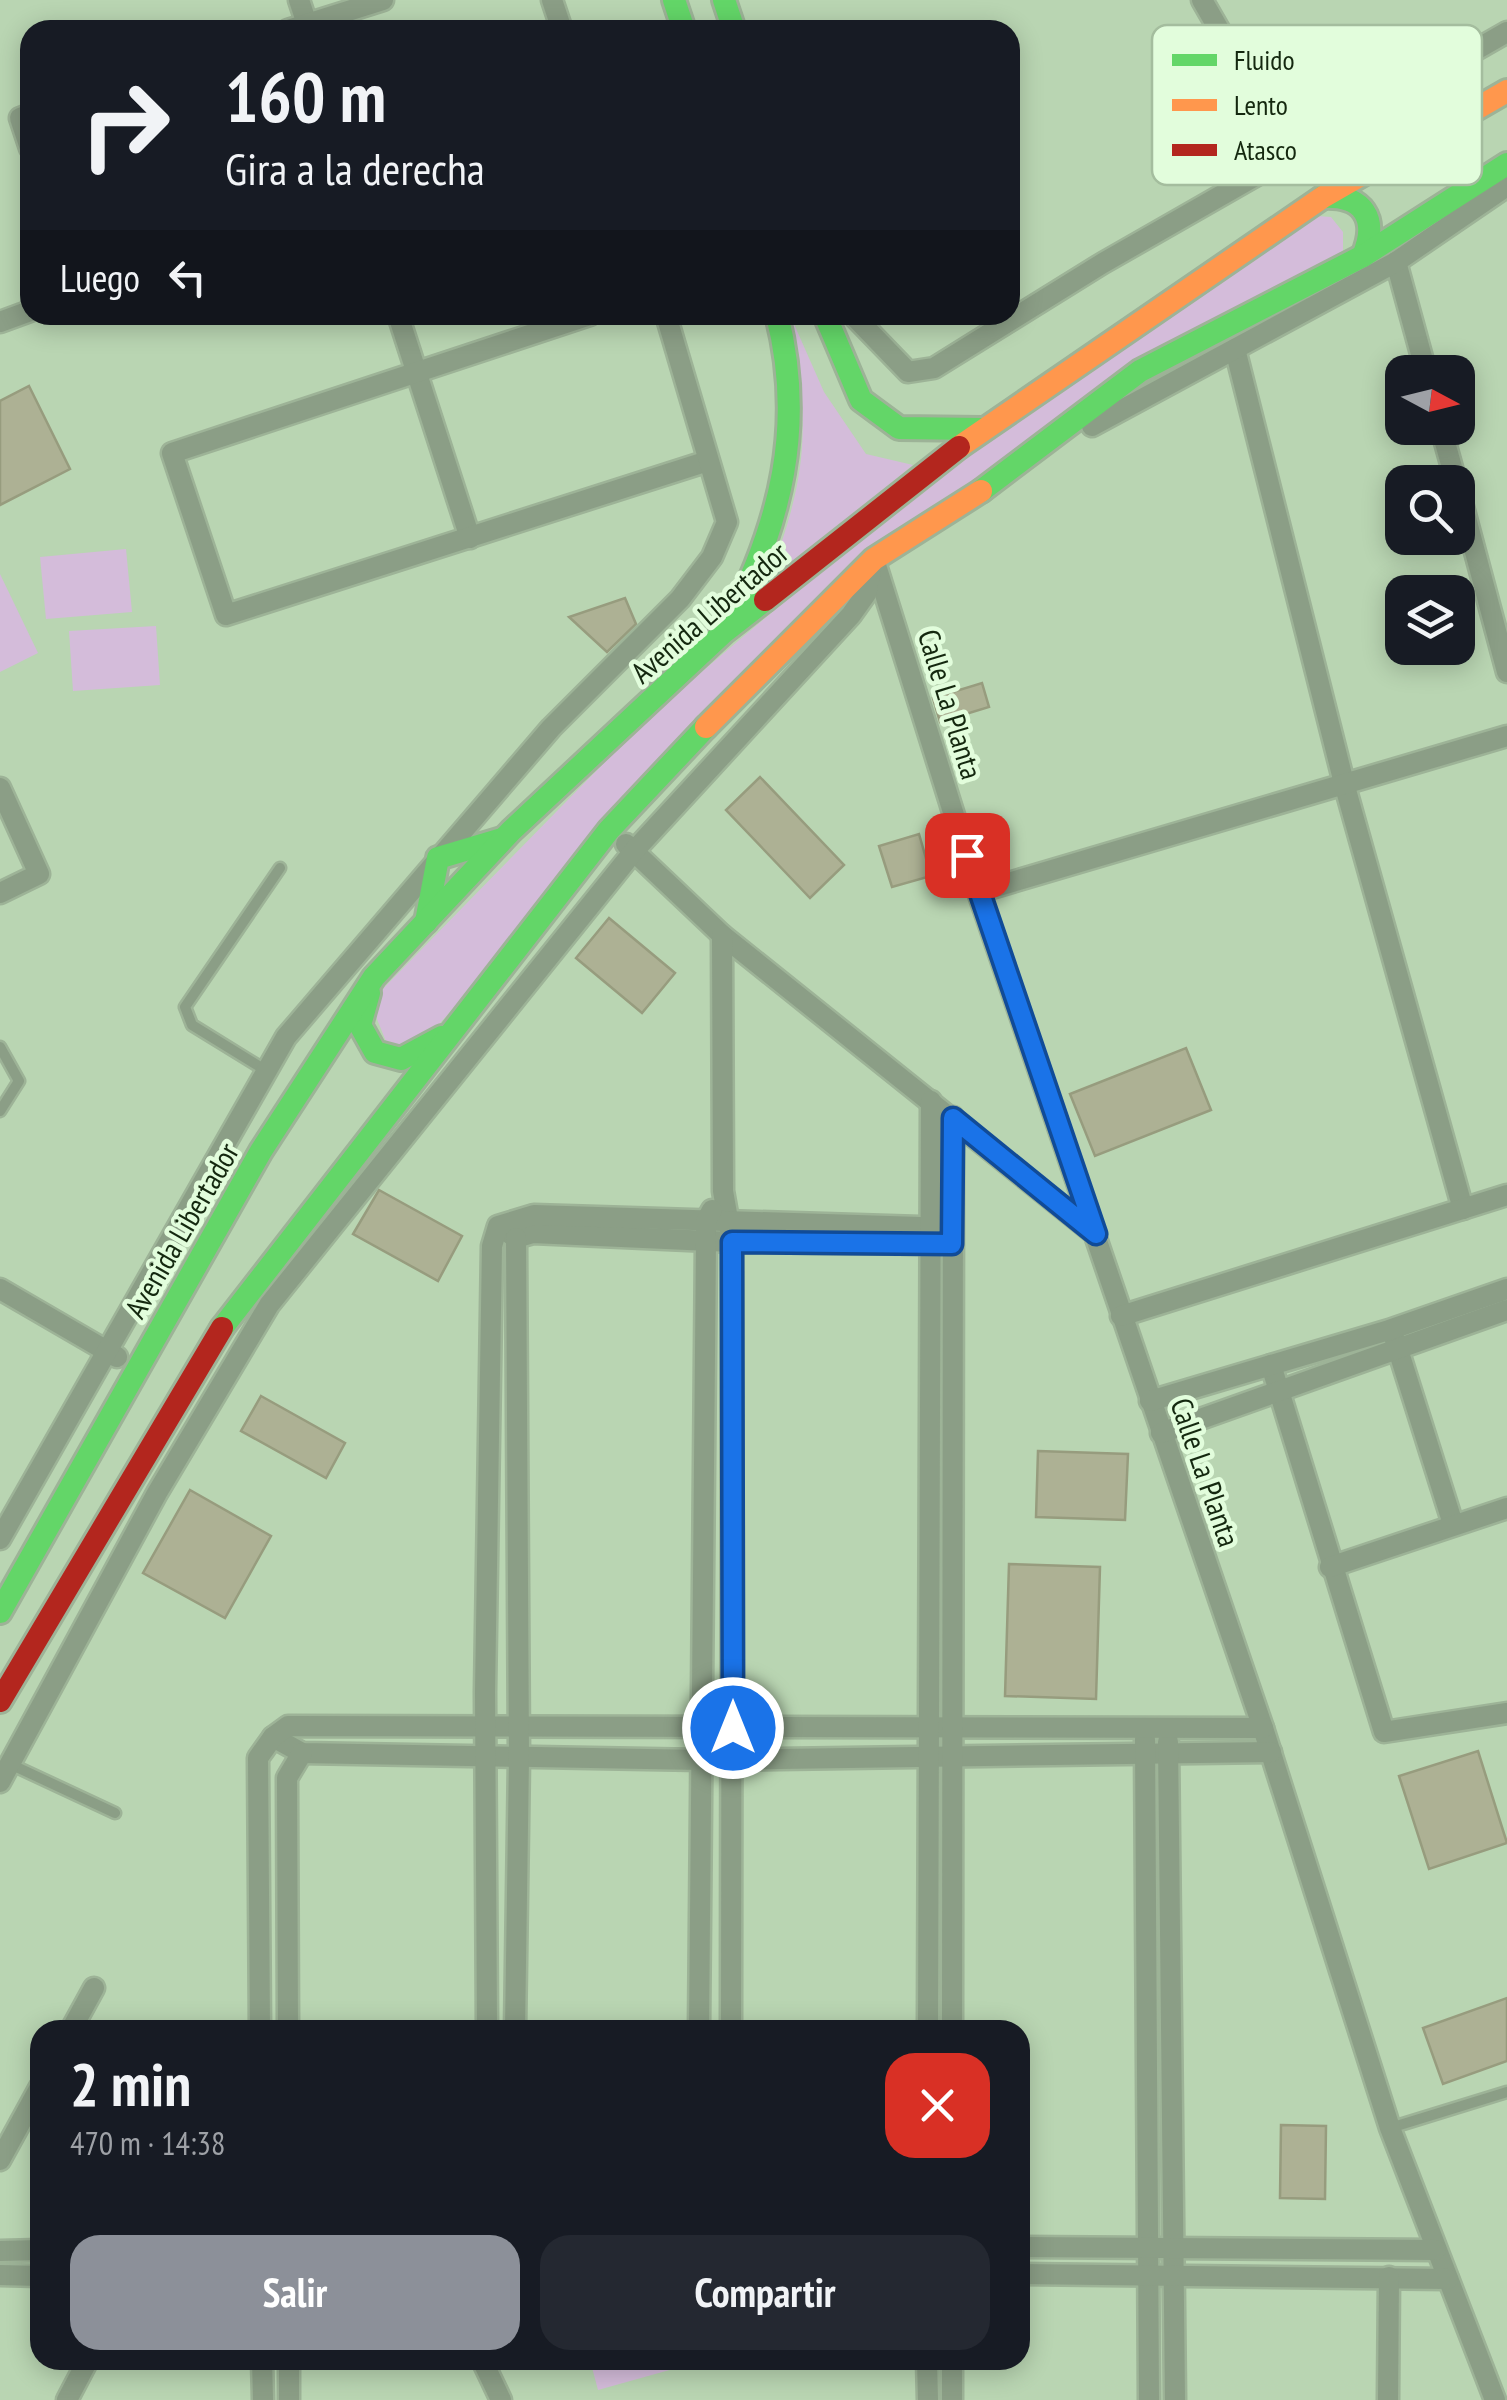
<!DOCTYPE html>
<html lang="es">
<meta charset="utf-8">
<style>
body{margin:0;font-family:"PT Sans Narrow",sans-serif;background:#242831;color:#f1f3f6;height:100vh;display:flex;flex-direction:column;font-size:38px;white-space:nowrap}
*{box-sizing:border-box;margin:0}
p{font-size:32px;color:#9ea1a6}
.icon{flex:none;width:55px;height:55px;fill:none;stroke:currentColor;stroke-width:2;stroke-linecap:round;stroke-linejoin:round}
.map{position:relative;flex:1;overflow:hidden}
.sheet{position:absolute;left:30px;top:2020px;width:1000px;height:350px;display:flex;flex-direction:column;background:#171b24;border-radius:30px;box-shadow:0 5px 25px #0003}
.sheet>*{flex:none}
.banner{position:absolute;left:20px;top:20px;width:1000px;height:305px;border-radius:30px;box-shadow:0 5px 25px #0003;background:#171b24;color:#f1f3f6;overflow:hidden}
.needle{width:65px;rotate:97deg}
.buttons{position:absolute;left:1385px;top:355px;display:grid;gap:20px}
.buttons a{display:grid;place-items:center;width:90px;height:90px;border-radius:20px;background:#171b24;box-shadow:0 5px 25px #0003;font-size:50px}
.pin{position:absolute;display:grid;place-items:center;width:85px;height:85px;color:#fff;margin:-42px;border-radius:20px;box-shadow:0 5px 15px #0006}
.me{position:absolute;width:110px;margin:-55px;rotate:0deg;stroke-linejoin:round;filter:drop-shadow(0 0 8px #0008)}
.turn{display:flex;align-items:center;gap:35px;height:210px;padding:0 40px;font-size:45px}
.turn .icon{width:130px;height:130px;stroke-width:2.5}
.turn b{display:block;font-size:70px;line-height:85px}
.then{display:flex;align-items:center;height:95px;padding:0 40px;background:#0003;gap:20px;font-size:38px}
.round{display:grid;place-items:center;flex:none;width:105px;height:105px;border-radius:30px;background:#242831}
.summary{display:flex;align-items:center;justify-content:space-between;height:170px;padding:0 40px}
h1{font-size:60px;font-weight:700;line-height:75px}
.button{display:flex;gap:20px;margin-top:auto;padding:20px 40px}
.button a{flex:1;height:115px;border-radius:30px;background:#8c9099;color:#fff;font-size:40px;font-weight:700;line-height:115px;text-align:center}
.button a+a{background:#242831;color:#f1f3f6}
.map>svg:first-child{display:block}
</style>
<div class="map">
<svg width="1507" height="2400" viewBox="0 0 1507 2400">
<rect width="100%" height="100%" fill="#b9d5b2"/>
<!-- green -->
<g fill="#d4bcda">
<polygon points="1304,215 1331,217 1343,232 1343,259 833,587 414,1052 396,1066 370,1002 652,714 783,603 979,444"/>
<path d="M790,315L824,392L866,454L913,465L766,586C808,475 811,431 790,315Z"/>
<polygon points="126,549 132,612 46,619 40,557"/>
<polygon points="0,574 38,653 0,672"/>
<polygon points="156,626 160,685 73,691 69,631"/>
<polygon points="590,2360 690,2360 691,2364 598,2390"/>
</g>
<!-- building -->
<g fill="#adb194" stroke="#979c7e" stroke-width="2.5">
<polygon points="29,386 70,469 0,505 0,401"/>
<polygon points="625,598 636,624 607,652 569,617"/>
<polygon points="982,683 989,707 940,722 933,698"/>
<polygon points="760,777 844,865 810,898 726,810"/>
<polygon points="919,834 931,876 892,887 879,846"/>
<polygon points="609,918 675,973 642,1013 576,958"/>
<polygon points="1186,1048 1211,1110 1095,1156 1070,1094"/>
<polygon points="379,1190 462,1236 438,1281 353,1234"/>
<polygon points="261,1396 345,1443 326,1478 241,1431"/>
<polygon points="1038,1451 1128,1454 1125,1520 1036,1517"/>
<polygon points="190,1490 271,1536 225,1618 143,1573"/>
<polygon points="1009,1564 1100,1567 1096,1699 1005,1696"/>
<polygon points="1478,1751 1507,1843 1429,1869 1399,1776"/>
<polygon points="1507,1998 1507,2061 1443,2084 1423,2028"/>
<polygon points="1281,2125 1326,2126 1325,2199 1280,2198"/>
</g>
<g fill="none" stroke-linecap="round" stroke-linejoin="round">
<defs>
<g id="lane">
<polyline points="0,1047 19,1081 0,1111"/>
<polyline points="265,1070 192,1025 185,1007 280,868"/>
<polyline points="10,1764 115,1813"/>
<polyline points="1390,2128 1507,2092"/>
</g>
<g id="street">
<polyline points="299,0 309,30"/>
<polyline points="552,0 562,30"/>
<polyline points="1202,0 1293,158"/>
<polyline points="288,30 383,0"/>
<polyline points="30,114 20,118 30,148"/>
<polyline points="1396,262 1426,372"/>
<polyline points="398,315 470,538"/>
<polyline points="590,315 172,453 226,615 708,461"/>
<polyline points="853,315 908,372 934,368 1103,263 1507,32"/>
<polyline points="0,322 30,311"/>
<polyline points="1235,349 1344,783 1463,1209"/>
<polyline points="1092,426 1396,262 1507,186"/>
<polyline points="1441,428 1456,482"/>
<polyline points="1458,488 1507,672"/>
<polyline points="874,559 978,892 1263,1728 1390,2128 1495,2400"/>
<polyline points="0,788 39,874 0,893"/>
<polyline points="626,844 722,935 1095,1234"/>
<polyline points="978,892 1507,736"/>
<polyline points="722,935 723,1191 732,1242 731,2030"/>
<polyline points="509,1233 516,1238 533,1233 732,1242 937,1244"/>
<polyline points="0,1289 117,1357"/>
<polyline points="1121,1316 1507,1195"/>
<polyline points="1395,1340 1453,1524"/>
<polyline points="1271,1365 1384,1732 1507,1713"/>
<polyline points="1150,1401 1389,1330 1507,1289"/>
<polyline points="1161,1433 1507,1310"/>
<polyline points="0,1539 286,1037 551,728 680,599 712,557 727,522 666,315"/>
<polyline points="1330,1567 1507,1508"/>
<polyline points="273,1737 302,1753 702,1760 1271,1752"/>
<polyline points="1145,1739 1149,2400"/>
<polyline points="1168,1742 1175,2400"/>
<polyline points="0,1782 157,1493 269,1305 634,851 851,615 866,594 872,566"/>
<polyline points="71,2030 94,1988"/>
<polyline points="260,2030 258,1758 273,1737 288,1726 1263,1728"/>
<polyline points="288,2030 287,1778 302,1753"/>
<polyline points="487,2030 485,1692 492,1246 498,1226 534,1215 952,1228"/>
<polyline points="515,2030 519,1758 516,1238"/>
<polyline points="699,2030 706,1241 706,1221 712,1210"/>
<polyline points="928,2030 931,1101"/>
<polyline points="952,2030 953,1117"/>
<polyline points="0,2160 40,2087"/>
<polyline points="1020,2247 1436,2250"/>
<polyline points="0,2251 40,2250"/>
<polyline points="1020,2274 1448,2279"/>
<polyline points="0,2275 40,2276"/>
<polyline points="262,2360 263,2400"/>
<polyline points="289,2360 289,2400"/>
<polyline points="482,2360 501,2400"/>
<polyline points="927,2360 928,2400"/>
<polyline points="67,2400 88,2360"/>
<polyline points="952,2400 952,2360"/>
<polyline points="1388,2400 1389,2277"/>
</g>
<g id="fast">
<polyline points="674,0 684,30"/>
<polyline points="724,0 734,30"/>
<path d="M1323,197C1363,195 1379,218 1363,256"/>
<polyline points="825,315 861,400 899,428 982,429"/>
<polyline points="981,491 1140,371 1363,256 1507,164"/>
<path d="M730,622C781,523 805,425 777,315"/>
<polyline points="426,922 438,858 502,839"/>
<polyline points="369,993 360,1025 375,1052 401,1059 442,1037"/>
<polyline points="222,1328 609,830 706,727"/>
<polyline points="0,1612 261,1151 374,977 511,831 724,632 765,600"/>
</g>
<g id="slow">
<polyline points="959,447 1323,197 1507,91"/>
<polyline points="706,727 874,559 981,491"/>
</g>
<g id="jam">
<polyline points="765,600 959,447"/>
<polyline points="0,1701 222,1328"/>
</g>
</defs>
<!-- lane casing -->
<use href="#lane" stroke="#9db397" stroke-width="15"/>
<!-- street casing -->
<use href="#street" stroke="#9db397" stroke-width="25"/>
<!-- fast casing -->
<use href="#fast" stroke="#9db397" stroke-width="28"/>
<!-- slow casing -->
<use href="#slow" stroke="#9db397" stroke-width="28"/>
<!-- jam casing -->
<use href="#jam" stroke="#9db397" stroke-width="28"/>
<!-- lane -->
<use href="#lane" stroke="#8b9e86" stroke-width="10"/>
<!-- street -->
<use href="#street" stroke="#8b9e86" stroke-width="20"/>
<!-- fast -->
<use href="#fast" stroke="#63d668" stroke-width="22"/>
<!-- slow -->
<use href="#slow" stroke="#ff974d" stroke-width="22"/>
<!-- jam -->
<use href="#jam" stroke="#b3261e" stroke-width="22"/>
</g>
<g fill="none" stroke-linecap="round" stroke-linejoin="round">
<defs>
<polyline id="route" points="733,1728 732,1242 952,1244 953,1118 1096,1234 967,855"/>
</defs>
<!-- route casing -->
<use href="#route" stroke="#114b97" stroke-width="25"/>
<!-- route -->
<use href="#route" stroke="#1a73e8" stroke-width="18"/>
</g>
<g text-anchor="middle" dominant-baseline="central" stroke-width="9" stroke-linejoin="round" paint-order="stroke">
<!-- street labels -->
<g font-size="30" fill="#14280f" stroke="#e2fddc">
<text transform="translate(709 612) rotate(-41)">Avenida Libertador</text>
<text transform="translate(951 704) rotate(73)">Calle La Planta</text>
<text transform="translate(181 1230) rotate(-60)">Avenida Libertador</text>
<text transform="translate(1206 1472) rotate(71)">Calle La Planta</text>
</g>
</g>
<!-- legend -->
<rect x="1152" y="25" width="330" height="160" rx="15" fill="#e2fddc" stroke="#a4bd9e" stroke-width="2.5"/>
<rect x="1172" y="54" width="45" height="12" fill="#63d668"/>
<rect x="1172" y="99" width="45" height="12" fill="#ff974d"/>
<rect x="1172" y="144" width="45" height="12" fill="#b3261e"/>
<g font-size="28" fill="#14280f">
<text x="1234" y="70">Fluido</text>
<text x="1234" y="115">Lento</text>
<text x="1234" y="160">Atasco</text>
</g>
</svg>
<div class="buttons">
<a><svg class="needle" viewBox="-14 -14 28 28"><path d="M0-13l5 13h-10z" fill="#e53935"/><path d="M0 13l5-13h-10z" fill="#9ea1a6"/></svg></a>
<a><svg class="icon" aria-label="search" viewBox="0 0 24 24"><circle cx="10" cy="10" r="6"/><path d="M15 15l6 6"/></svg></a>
<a><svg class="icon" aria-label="layers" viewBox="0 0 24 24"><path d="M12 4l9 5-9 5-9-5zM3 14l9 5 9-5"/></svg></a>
</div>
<div class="pin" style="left:967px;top:855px;background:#d93025"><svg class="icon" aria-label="arrive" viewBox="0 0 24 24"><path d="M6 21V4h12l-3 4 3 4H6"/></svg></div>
<svg class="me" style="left:733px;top:1728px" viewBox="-20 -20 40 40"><circle r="17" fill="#1a73e8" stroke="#fff" stroke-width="3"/><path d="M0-11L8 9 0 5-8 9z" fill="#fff"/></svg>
<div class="banner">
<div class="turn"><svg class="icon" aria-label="right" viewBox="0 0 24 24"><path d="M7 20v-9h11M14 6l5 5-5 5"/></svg><div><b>160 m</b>Gira a la derecha</div></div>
<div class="then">Luego<svg class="icon" aria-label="left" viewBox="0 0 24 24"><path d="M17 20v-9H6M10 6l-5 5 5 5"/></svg></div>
</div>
<section class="sheet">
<div class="summary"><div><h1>2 min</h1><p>470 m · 14:38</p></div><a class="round" style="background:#d93025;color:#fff"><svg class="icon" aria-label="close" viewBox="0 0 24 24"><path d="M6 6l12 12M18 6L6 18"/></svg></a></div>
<div class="button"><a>Salir</a><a>Compartir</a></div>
</section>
</div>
